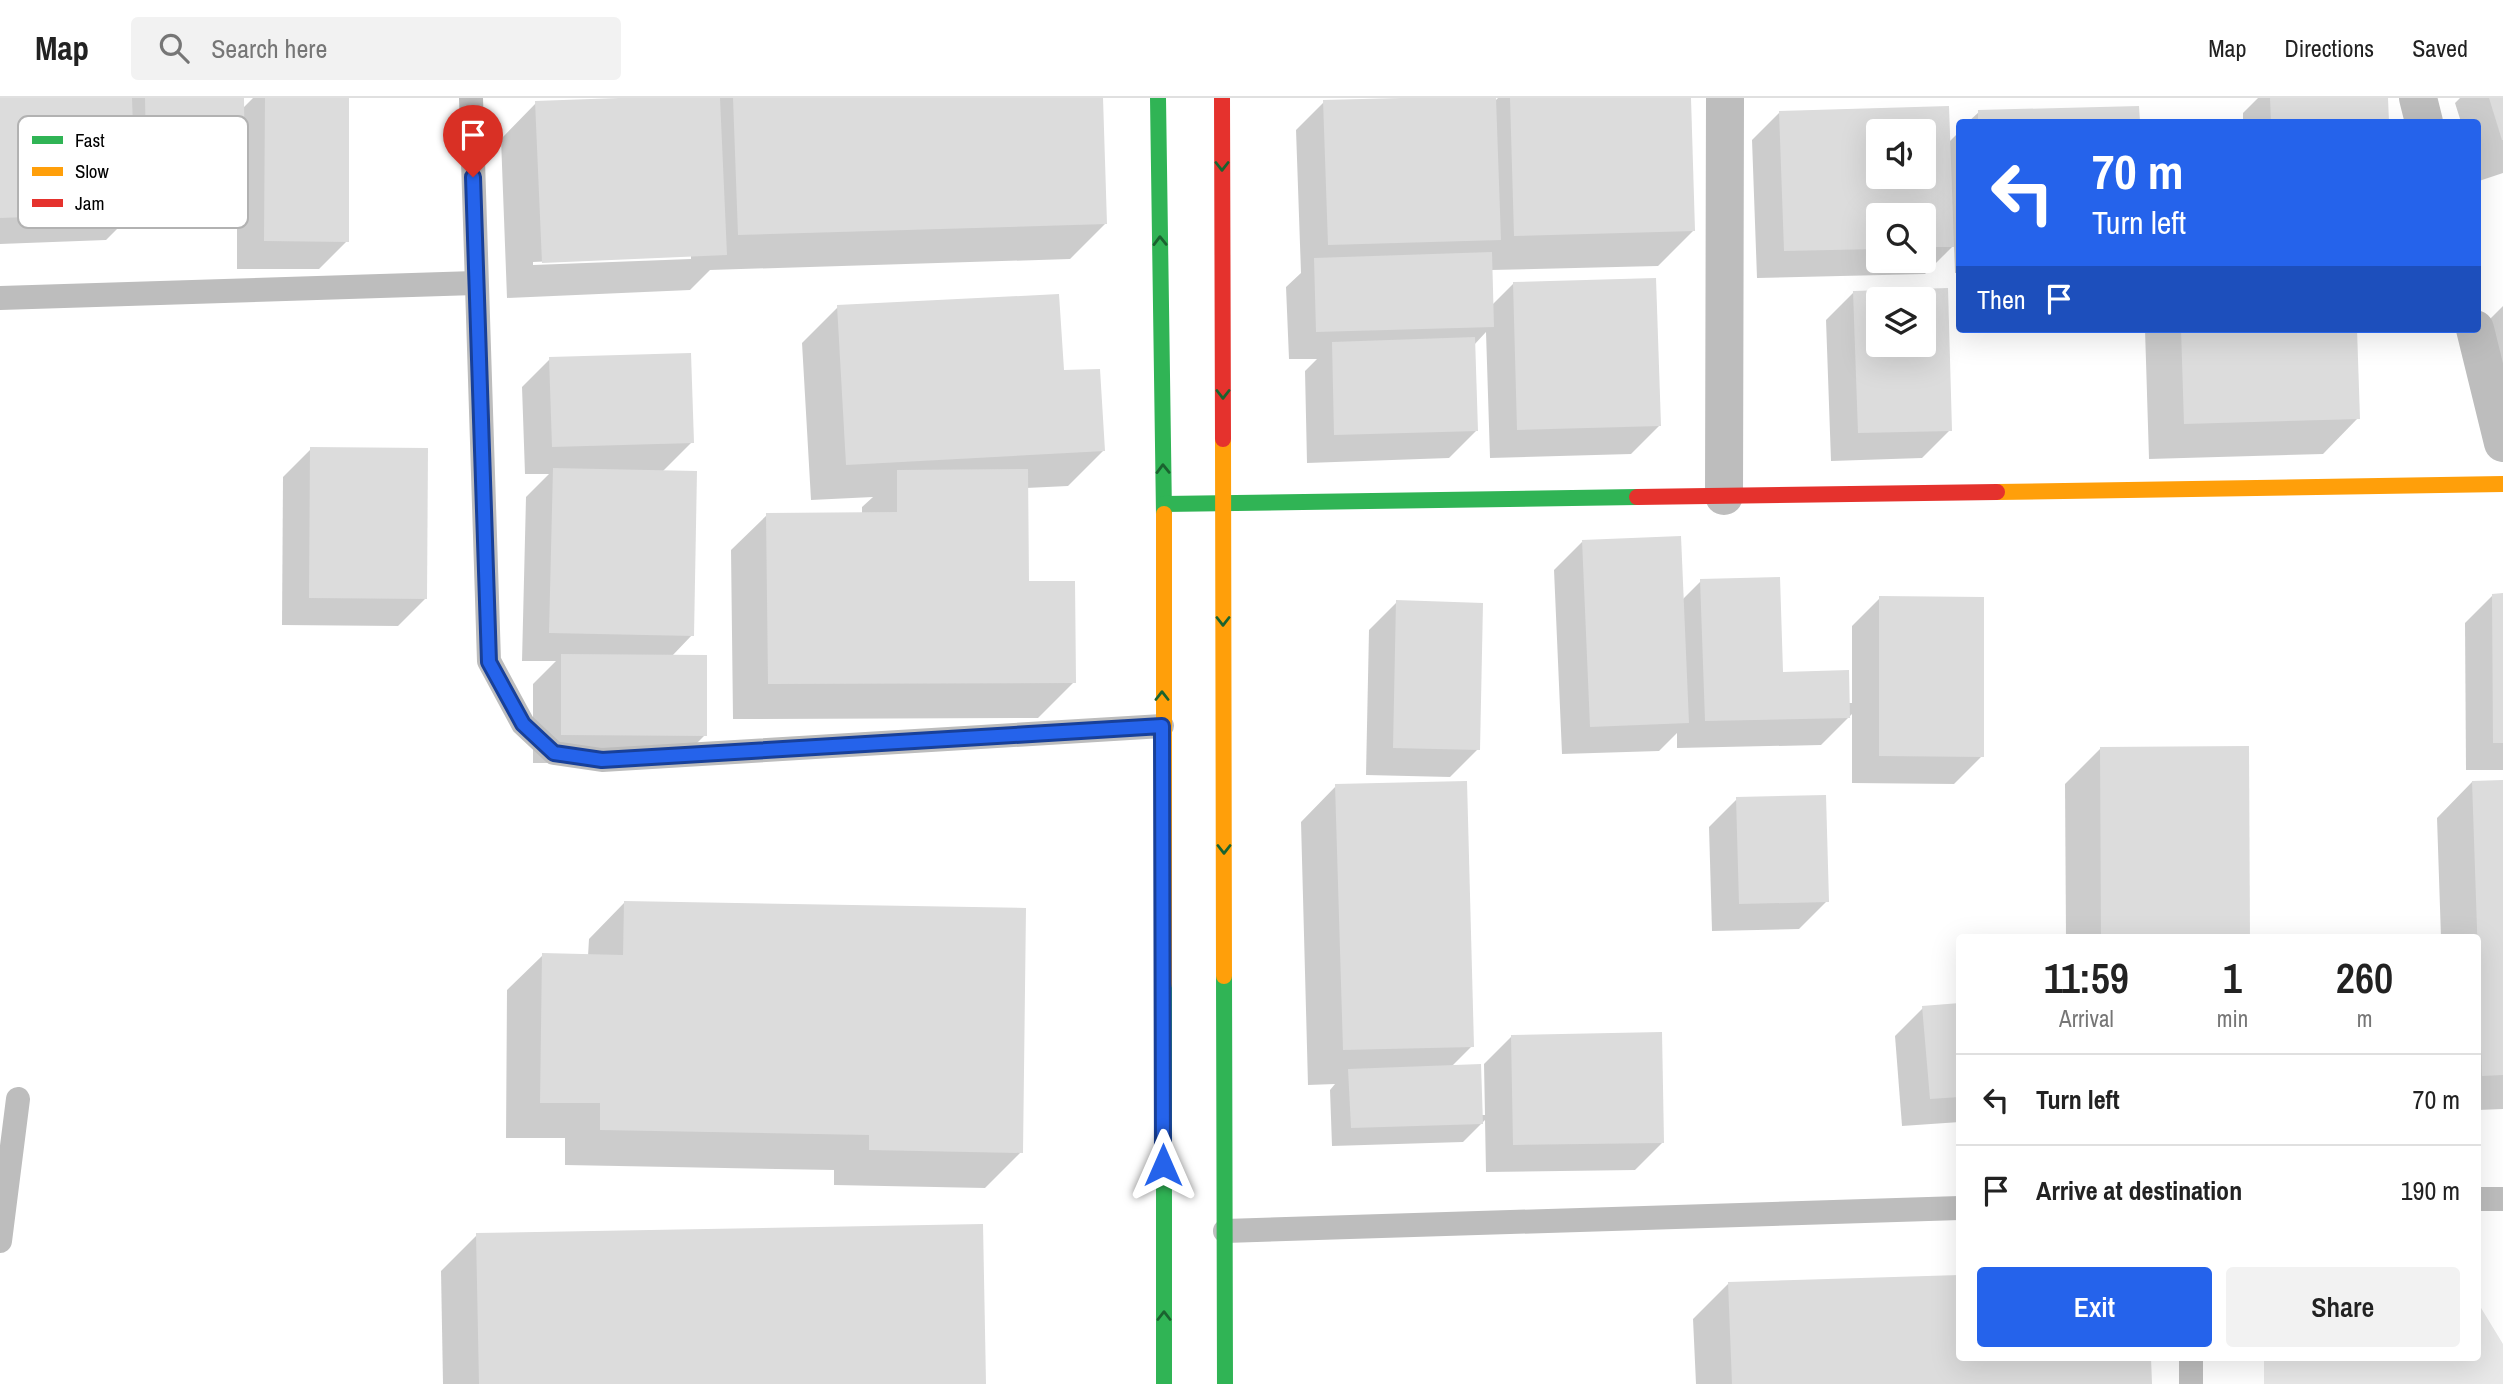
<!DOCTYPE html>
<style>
body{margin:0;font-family:"Archivo Narrow",sans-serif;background:#f2f2f2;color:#222;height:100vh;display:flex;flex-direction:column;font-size:26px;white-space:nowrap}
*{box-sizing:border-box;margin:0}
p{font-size:23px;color:#767676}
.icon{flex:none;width:38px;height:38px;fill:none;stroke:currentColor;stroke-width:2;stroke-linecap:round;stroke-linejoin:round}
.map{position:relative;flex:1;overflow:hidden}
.sheet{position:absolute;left:1956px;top:836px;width:525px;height:427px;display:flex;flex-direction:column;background:#fff;border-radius:7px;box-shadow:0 7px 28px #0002}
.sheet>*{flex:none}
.banner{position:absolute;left:1956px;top:21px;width:525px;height:214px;border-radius:7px;box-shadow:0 7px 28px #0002;background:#2563eb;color:#fff;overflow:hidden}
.buttons{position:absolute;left:1866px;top:21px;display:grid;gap:14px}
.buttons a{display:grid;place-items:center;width:70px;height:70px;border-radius:7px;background:#fff;box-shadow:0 7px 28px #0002;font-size:35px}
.pin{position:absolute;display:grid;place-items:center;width:60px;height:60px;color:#fff;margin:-72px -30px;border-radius:50% 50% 50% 0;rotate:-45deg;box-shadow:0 0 7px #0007}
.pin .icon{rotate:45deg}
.me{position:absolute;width:77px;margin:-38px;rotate:0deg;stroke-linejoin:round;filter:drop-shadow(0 0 5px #0008)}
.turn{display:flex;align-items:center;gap:24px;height:147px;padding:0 21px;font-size:32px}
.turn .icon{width:91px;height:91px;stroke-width:2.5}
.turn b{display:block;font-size:49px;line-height:60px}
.then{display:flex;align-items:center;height:66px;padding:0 21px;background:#0003;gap:14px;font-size:26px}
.eta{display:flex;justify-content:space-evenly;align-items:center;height:119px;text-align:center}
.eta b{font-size:42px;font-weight:600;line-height:49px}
.button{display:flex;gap:14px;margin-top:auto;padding:14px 21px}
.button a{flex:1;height:80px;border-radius:7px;background:#2563eb;color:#fff;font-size:28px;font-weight:600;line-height:80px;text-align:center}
.button a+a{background:#f2f2f2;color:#222}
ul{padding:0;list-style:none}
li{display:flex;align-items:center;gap:21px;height:91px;padding:0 21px;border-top:2px solid #e0e0e0}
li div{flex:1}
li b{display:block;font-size:26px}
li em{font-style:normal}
header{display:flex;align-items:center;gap:42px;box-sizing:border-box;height:98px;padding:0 35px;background:#fff;border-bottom:2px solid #e0e0e0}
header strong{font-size:33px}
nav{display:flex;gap:38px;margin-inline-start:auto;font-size:24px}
.search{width:490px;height:63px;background:#f2f2f2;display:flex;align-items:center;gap:18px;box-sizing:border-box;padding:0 24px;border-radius:7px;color:#767676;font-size:26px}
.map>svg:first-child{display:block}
</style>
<header>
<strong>Map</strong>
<div class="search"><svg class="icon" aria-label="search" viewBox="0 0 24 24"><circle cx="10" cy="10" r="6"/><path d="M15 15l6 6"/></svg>Search here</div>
<nav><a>Map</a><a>Directions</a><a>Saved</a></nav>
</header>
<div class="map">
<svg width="2503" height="1286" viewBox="0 0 2503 1286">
<rect width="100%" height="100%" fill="#fff"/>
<!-- green -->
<polygon fill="#e8e8e8" points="2478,1205 2503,1246 2503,1286 2264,1286 2264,1260 2478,1260"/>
<!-- shadow -->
<g fill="#0003" fill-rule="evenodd">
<polygon points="0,0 242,0 242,11 253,0 347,0 347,143 319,171 237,171 237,106 216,128 118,130 106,142 0,146"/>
<path d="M662,0H1101L1106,125L1070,161L710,172L690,192L507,200L501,41L536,5ZM691,157V161L533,167V164Z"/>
<polygon points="1464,0 1494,0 1494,4 1498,0 1689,0 1694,132 1658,168 1491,172 1492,207 1514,185 1659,328 1631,356 1490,360 1486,234 1474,247 1477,332 1449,360 1307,365 1305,273 1317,261 1289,261 1286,189 1301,175 1296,32 1324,4"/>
<polygon points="2258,0 2386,0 2387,24 2243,24 2243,15"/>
<polygon points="2460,0 2503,0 2503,75 2479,83 2478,24 2461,24 2455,5"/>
<path d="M1948,10L1949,44L1960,33V175H1955L1954,147L1925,176L1757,180L1752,42L1780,14ZM1878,33H1923V79H1878ZM1878,117H1923V163H1878Z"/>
<polygon points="2138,10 2138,24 1968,24 1979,14"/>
<path d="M1946,192L1950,332L1922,360L1831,363L1826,222L1854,194ZM1878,201H1923V247H1878Z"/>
<polygon points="2503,208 2503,293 2486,225"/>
<polygon points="838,209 1062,274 1103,353 1068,388 1026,390 1027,485 1074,584 1038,620 733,621 731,452 767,417 862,416 862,409 873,399 811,402 802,245"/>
<polygon points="2145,231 2355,231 2358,320 2323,356 2149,361"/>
<polygon points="550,261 692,344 662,374 692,537 672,558 705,637 677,665 533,665 533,586 556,563 522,563 526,399 549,376 525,376 522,289"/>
<polygon points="311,351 426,500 398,528 282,527 283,379"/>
<polygon points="1582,444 1682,502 1701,483 1781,575 1848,605 1852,605 1852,528 1880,500 1982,658 1954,686 1852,685 1852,616 1821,647 1677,650 1677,635 1659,653 1562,656 1554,472"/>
<polygon points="2493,497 2503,497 2503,672 2466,672 2465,525"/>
<polygon points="1397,504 1478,651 1450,679 1366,677 1369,532"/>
<polygon points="2100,651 2248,840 2066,840 2065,686"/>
<polygon points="2503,683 2503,1011 2478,1012 2478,840 2441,840 2437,720 2472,684"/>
<polygon points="1336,688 1472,948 1451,969 1481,1017 1485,1017 1484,966 1512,938 1663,1044 1635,1072 1486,1074 1485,1022 1463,1044 1332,1048 1330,992 1335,986 1308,987 1301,724"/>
<polygon points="1737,701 1827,803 1799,831 1712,833 1709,729"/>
<polygon points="624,805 1021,1054 985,1090 834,1087 834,1072 565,1067 565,1040 506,1040 507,892 543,857 588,858 589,841"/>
<polygon points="1960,907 1960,1024 1902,1028 1895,938 1923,910"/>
<polygon points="477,1137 984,1286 443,1286 441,1173"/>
<polygon points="1960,1178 1960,1260 2150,1260 2151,1286 1696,1286 1693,1221 1729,1185"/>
</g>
<!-- building -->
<g fill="#dcdcdc" fill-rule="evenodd">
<polygon points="0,0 132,0 136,115 0,120"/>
<polygon points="145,0 244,0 245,101 147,103"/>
<polygon points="265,0 349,0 349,144 264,143"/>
<polygon points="619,0 720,0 727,157 542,165 535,3"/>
<polygon points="733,0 1103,0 1107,126 738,137"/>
<polygon points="1401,0 1496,0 1501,142 1328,147 1323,2"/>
<polygon points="1510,0 1691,0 1695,133 1514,138"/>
<polygon points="2270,0 2388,0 2389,24 2271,24"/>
<polygon points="2489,0 2503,0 2503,42 2502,42"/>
<path d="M1949,8L1954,149H1923V117H1878V151L1784,153L1779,13ZM1878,33H1923V79H1878Z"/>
<polygon points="2139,8 2140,24 1978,24 1978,12"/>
<polygon points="1492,154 1494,229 1316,234 1314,160"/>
<polygon points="1656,180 1661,328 1517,332 1513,184"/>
<path d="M1948,190L1952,333L1858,335L1853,193ZM1878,201H1923V247H1878Z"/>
<polygon points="1059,196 1064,272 1100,271 1105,353 846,367 837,207"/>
<polygon points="2181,231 2357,231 2360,321 2184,326"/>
<polygon points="1475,239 1478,333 1334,337 1332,244"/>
<polygon points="691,255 694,345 552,349 549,259"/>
<polygon points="310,349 428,350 427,501 309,500"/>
<polygon points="553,370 697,373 694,538 549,535"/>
<polygon points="1028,371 1029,483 1075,483 1076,585 768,586 766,415 897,414 897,372"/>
<polygon points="1681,438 1689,625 1590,629 1582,442"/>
<polygon points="1780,479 1783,574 1849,572 1850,620 1705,623 1700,481"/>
<polygon points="2503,495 2503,645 2493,645 2492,496"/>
<polygon points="1879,498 1984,499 1984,659 1879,658"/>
<polygon points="1396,502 1483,505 1480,652 1393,650"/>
<polygon points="561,556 707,557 707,638 561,637"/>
<polygon points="2249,648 2250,840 2101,840 2100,649"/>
<polygon points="2503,682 2503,977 2482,978 2472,683"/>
<polygon points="1467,683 1474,949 1343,952 1335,686"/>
<polygon points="1826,697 1829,804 1739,806 1736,699"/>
<polygon points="624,803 1026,810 1023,1055 869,1052 869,1037 600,1032 600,1005 540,1005 542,855 623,857"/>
<polygon points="1960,905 1960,999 1930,1001 1922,908"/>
<polygon points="1662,934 1664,1045 1513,1047 1511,937"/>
<polygon points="1481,966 1483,1026 1351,1030 1348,971"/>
<polygon points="983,1126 986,1286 479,1286 476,1135"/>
<polygon points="1960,1177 1960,1260 2151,1260 2152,1286 1732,1286 1728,1184"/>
</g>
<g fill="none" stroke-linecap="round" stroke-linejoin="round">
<!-- lane -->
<g stroke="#bdbdbd" stroke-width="24">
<polyline points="471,0 489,563 523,626 554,655 602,662 1162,628"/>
<polyline points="0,200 475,185"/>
<polyline points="2478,1101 2503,1101"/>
<polyline points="1225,1133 1960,1110"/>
<polyline points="0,1143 18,1001"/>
<polyline points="2191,1260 2191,1286"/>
</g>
<!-- street -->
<g stroke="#bdbdbd" stroke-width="38">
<polyline points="2418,0 2424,24"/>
<polyline points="2475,231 2503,345"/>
<polyline points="1724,398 1725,0"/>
</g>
<!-- fast -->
<g stroke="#30b455" stroke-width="16">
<polyline points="1158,0 1164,416"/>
<polyline points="1164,406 1637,399"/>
<polyline points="1224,878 1225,1286"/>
<polyline points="1164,886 1164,1286"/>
</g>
<!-- slow -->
<g stroke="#ff9f0a" stroke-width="16">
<polyline points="1223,341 1224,878"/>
<polyline points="1997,394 2503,386"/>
<polyline points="1164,416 1164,886"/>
</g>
<!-- jam -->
<g stroke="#e5322d" stroke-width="16">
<polyline points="1222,0 1223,341"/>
<polyline points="1637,399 1997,394"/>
</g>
</g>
<!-- one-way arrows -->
<defs><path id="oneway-chevron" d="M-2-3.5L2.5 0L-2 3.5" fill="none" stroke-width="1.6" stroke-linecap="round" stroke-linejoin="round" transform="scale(1.75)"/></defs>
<g stroke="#1a632f">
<use href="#oneway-chevron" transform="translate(1222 68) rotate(90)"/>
<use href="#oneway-chevron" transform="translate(1160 143) rotate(-91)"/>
<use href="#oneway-chevron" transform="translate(1223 296) rotate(90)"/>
<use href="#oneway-chevron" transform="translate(1163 371) rotate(-91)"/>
<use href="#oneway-chevron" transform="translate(1223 523) rotate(90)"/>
<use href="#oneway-chevron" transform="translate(1162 598) rotate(-90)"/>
<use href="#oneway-chevron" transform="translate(1224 751) rotate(90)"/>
<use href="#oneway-chevron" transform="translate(1164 1218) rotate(-90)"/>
</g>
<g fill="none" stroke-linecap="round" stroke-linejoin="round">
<defs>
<polyline id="route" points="473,79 489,564 523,626 554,655 602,662 1162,628 1163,1067"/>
</defs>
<!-- route casing -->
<use href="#route" stroke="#184099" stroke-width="18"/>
<!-- route -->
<use href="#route" stroke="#2563eb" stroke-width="12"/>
</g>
<!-- legend -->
<rect x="18" y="18" width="230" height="112" rx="10" fill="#fff" stroke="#b2b2b2" stroke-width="2"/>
<rect x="32" y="38" width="31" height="8" fill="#30b455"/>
<rect x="32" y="69" width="31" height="9" fill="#ff9f0a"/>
<rect x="32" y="101" width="31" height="8" fill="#e5322d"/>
<g font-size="19" fill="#000">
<text x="75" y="49">Fast</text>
<text x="75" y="80">Slow</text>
<text x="75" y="112">Jam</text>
</g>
</svg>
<div class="buttons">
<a><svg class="icon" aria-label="sound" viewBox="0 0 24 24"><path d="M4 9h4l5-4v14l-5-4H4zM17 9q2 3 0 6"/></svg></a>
<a><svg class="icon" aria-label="search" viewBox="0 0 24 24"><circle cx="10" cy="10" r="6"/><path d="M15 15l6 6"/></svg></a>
<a><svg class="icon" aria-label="layers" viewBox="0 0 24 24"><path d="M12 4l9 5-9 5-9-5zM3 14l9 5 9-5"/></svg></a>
</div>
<div class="pin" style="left:473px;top:79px;background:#d93025"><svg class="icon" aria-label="arrive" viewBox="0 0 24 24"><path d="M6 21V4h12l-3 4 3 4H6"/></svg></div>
<svg class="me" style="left:1163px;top:1067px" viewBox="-20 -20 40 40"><path d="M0-17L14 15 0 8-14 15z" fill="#2563eb" stroke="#fff" stroke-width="4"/></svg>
<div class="banner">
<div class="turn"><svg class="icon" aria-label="left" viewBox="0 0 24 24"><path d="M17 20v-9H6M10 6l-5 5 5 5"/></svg><div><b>70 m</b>Turn left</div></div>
<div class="then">Then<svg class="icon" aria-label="arrive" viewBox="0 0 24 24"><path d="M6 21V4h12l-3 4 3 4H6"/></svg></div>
</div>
<section class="sheet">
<div class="eta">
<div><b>11:59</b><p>Arrival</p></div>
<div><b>1</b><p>min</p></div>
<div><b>260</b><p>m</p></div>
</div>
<ul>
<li><svg class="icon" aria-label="left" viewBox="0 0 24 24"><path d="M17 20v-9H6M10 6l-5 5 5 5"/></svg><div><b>Turn left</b></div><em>70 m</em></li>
<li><svg class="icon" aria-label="arrive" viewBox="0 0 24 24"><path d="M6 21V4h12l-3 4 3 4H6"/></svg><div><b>Arrive at destination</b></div><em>190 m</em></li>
</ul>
<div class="button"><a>Exit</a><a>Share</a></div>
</section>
</div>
